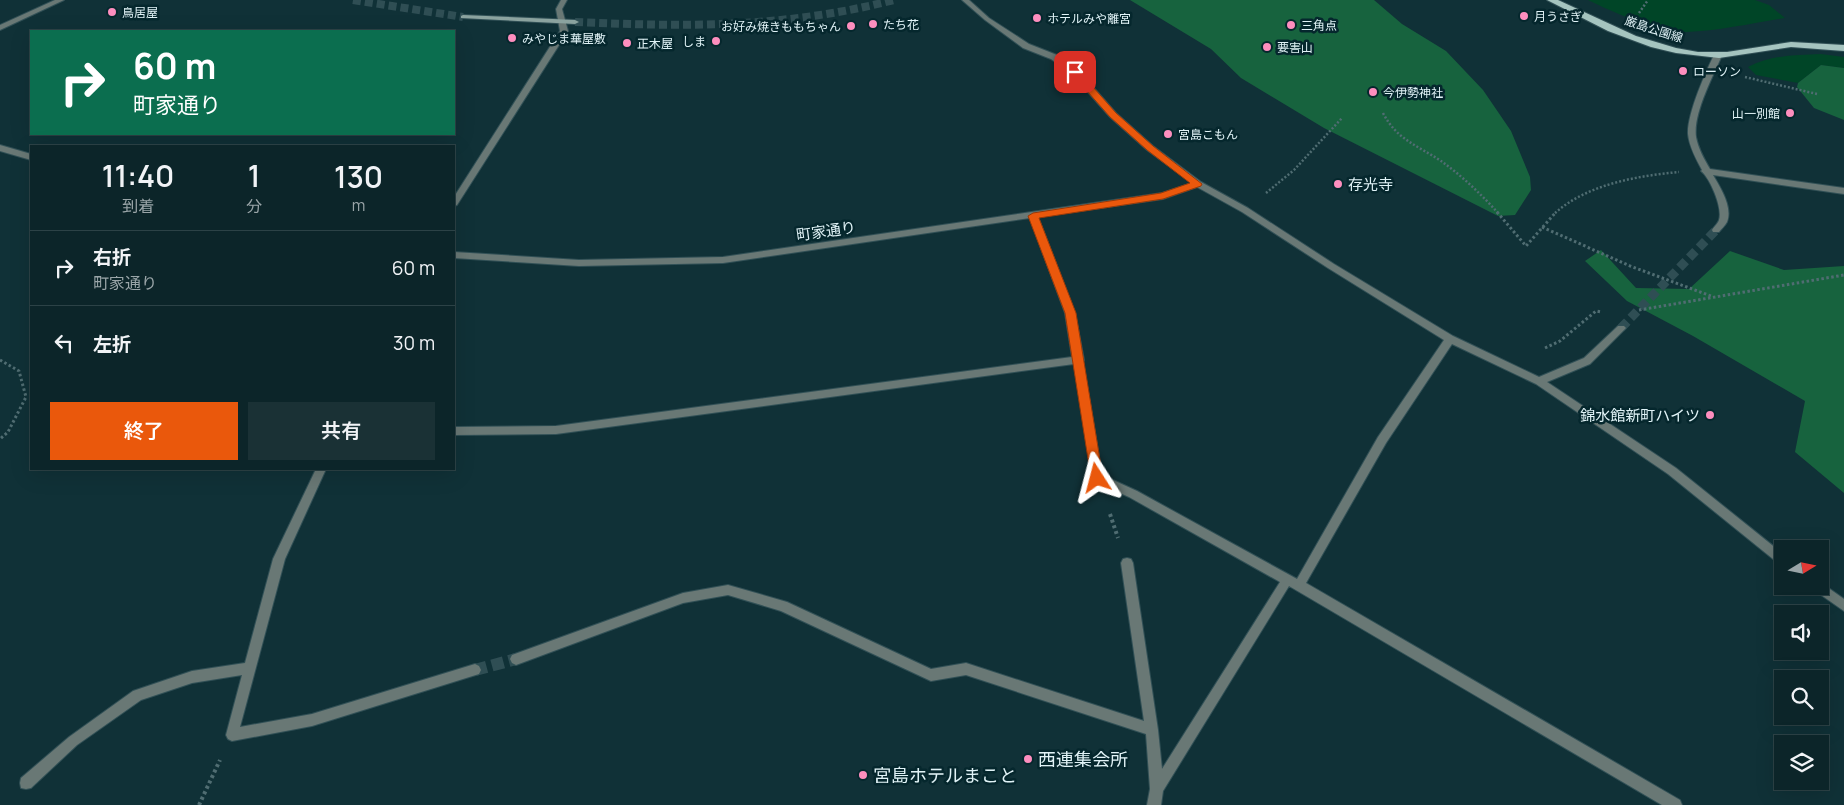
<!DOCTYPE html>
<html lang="ja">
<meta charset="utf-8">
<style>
body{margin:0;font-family:Manrope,"Noto Sans JP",sans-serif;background:#1a3135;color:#f1f3f6;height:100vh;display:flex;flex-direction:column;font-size:19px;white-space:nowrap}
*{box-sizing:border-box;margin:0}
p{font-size:16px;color:#9aa5a8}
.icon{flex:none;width:28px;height:28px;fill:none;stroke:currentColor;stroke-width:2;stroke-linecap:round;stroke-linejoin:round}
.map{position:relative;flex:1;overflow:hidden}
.side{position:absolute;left:30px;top:145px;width:425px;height:325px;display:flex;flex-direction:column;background:#0c2529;border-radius:0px;box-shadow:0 5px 20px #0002,0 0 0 1px #2c4246}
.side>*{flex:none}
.banner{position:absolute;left:30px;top:30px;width:425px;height:105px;border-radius:0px;box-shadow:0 5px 20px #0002,0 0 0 1px #2c4246;background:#0b6e4f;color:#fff;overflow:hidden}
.needle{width:32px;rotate:80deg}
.buttons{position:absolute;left:1774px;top:540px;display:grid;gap:10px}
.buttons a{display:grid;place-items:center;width:55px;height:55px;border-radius:0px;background:#0c2529;box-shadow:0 5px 20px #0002,0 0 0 1px #2c4246;font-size:25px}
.pin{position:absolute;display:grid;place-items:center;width:42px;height:42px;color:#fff;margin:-21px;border-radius:10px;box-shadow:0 2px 8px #0006}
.me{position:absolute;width:55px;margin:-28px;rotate:351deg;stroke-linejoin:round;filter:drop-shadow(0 0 4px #0008)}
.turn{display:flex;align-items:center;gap:18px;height:105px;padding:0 20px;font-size:22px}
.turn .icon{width:65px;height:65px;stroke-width:2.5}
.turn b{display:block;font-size:35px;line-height:42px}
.eta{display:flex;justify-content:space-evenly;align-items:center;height:85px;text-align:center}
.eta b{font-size:30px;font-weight:600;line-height:35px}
.primary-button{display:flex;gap:10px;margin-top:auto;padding:10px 20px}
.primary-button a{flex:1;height:58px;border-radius:0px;background:#ea580c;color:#fff;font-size:20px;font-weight:600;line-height:58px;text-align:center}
.primary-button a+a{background:#1a3135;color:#f1f3f6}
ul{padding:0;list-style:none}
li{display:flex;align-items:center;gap:15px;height:75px;padding:0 20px;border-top:1px solid #2c4246}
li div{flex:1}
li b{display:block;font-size:19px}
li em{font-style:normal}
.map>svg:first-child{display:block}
</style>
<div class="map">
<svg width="1844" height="805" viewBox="0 0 1844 805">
<rect width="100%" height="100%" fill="#103137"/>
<!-- green -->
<g fill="#004527">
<path d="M1588,0H1755L1769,5L1785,18C1753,23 1719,31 1686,32C1659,32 1612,12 1588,0Z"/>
<path d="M1821,54L1844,57V68L1821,65L1798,83L1756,75L1748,67C1771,55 1795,55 1821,54Z"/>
</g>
<!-- forest -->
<g fill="#17633e">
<polygon points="1130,0 1374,0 1402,24 1446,51 1483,90 1511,131 1530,177 1531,190 1515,215 1498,216 1324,128 1241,78 1211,49"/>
<polygon points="1821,65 1844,68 1844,120 1814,108 1797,87 1798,83"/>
<polygon points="1601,250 1636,288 1689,289 1730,251 1784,270 1844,266 1844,493 1795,452 1805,401 1693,336 1627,301 1585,261"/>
</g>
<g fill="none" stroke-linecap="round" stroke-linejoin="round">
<!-- minor-tunnel-far1 -->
<polyline stroke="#2f4e54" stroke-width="9" stroke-dasharray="9 5" stroke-linecap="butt" points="1621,328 1716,230"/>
<!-- minor-tunnel -->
<polyline stroke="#2f4e54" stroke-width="12" stroke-dasharray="12 5.5" stroke-linecap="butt" points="475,670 516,659"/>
<!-- secondary-tunnel -->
<g stroke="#2f4e54" stroke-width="8" stroke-dasharray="8 4" stroke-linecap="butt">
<polyline points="353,0 463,17"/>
<path d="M575,22C687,27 784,28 894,0"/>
</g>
<defs>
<g id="minor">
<polygon points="55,0 64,0 0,30 0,25"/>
<polygon points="561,0 567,0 562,9 568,31 457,205 454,206 454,197 560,31 556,9"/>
<path d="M962,0H969L989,18L1029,44L1057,55L1078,70L1116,113L1153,146L1201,182L1248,208L1334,264L1453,336L1539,377L1584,358L1618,326H1624L1626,328L1590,364L1547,382L1676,468L1782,553V564L1778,563L1668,474L1536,384L1452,344L1386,443L1306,583L1680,800L1682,805H1662L1289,586L1163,791L1161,805H1147L1150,789L1146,734L966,675L931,681L781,611L728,595L683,603L516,665L512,663L510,659L512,655L683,593L728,585L787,602L931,669L966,663L1144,721L1121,563L1123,559L1127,558L1131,559L1133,563L1158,730L1162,769L1280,582L1129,497L1093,481L1074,364L556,434L454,435V427L556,426L1072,357L1065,313L1030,218L723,263L579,266L454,258V252L579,260L723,257L1162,193L1192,183L1147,150L1110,117L1072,74L1051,59L1023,48L985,20ZM1197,187L1242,212L1328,268L1444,340L1378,437L1297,579L1137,491L1102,475L1083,362L1084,360L1075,313L1038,217L1163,199Z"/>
<path d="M1715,53L1722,55C1713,77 1693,113 1696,137C1698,148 1704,159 1710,169L1844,188V194L1713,175C1720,187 1733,207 1727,222C1725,226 1721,229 1719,232H1713L1712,230C1714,227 1718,223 1719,220C1723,208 1710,178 1701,171L1702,170C1696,159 1689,146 1688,134C1687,114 1706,71 1715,53Z"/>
<polygon points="0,145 31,154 31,160 0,151"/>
<polygon points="316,469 326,469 285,559 240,727 312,714 475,664 479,666 481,670 479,674 312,726 232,741 228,739 226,735 242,675 192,683 141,700 77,745 31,788 26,789 21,788 20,783 21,778 69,737 133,691 192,671 245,663 273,559"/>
<polygon points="1820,582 1844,599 1844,611 1814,590 1812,586 1820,586"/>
</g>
<polygon id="secondary" points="463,15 575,20 579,22 575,24 461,18 461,16"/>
<polygon id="primary" points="1547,0 1558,0 1636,36 1676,48 1698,52 1727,52 1791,42 1844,45 1844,51 1791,47 1719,58 1676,53 1651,47 1608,31"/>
</defs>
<!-- minor casing -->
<use href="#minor" stroke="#315056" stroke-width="2"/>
<!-- secondary casing -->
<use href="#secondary" stroke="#315056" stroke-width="2"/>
<!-- primary casing -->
<use href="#primary" stroke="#315056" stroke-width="2"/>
<!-- path-far2 -->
<g stroke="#506d72" stroke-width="2.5" stroke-dasharray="2 2" stroke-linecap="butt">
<polyline points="1639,13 1648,0"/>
<polyline points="1745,77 1817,94"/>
<path d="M1383,113C1397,140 1417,145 1441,161C1461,175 1482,195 1498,213"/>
<polyline points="1266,193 1294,170 1342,118"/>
<path d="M1555,213C1588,184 1637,176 1679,172"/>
</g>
<!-- path-far1 -->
<g stroke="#506d72" stroke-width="3" stroke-dasharray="2.5 2.5" stroke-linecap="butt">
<polyline points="1497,212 1526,246 1556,212"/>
<polyline points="1542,227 1630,266 1711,296"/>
<polyline points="1639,310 1844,275"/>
<polyline points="1545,348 1560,341 1596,311 1601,312"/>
<polyline points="0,360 19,371 26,397 8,432 0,439"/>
</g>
<!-- path -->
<g stroke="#506d72" stroke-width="4" stroke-dasharray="3 3" stroke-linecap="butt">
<polyline points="1110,514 1118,538"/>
<polyline points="199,805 220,760"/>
</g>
<!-- minor -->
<use href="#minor" fill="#697875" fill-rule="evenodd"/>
<!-- secondary -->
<use href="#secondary" fill="#8ba39f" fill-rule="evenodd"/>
<!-- primary -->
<use href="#primary" fill="#a5c4bf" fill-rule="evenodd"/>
</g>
<!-- route -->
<polygon fill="#ea580c" stroke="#983908" points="1072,70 1078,70 1116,113 1153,146 1202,184 1201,186 1163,199 1039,218 1076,313 1103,478 1101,481 1093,481 1091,478 1065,313 1028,216 1033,213 1161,193 1190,183 1147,150 1110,117 1072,74"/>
<!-- markers -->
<g fill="#fd8ebe" stroke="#05272d" stroke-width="2">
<circle cx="112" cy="12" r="5"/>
<circle cx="1524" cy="16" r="5"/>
<circle cx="1037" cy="18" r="5"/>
<circle cx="873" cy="24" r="5"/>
<circle cx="1291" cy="25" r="5"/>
<circle cx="851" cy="26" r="5"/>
<circle cx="512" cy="38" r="5"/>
<circle cx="716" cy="41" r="5"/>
<circle cx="627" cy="43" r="5"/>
<circle cx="1267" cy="47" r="5"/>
<circle cx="1683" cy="71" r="5"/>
<circle cx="1373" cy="92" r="5"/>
<circle cx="1790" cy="113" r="5"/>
<circle cx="1168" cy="134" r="5"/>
<circle cx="1338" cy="184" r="5"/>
<circle cx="1710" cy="415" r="5"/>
<circle cx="1028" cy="759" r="5"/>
<circle cx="863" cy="775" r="5"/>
</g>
<g text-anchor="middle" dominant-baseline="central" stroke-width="5" stroke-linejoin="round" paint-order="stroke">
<!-- far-poi labels -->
<g font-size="12" fill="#e1f3f7" stroke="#05272d" text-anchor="start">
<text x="122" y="12">鳥居屋</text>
<text x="1534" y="16">月うさぎ</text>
<text x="1047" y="18">ホテルみや離宮</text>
<text x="883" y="24">たち花</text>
<text x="1301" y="25">三角点</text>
<text x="841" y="26" text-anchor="end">お好み焼きももちゃん</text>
<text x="522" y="38">みやじま華屋敷</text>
<text x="706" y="41" text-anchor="end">しま</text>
<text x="637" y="43">正木屋</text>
<text x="1277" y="47">要害山</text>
<text x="1693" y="71">ローソン</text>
<text x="1383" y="92">今伊勢神社</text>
<text x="1780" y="113" text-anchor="end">山一別館</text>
<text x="1178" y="134">宮島こもん</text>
</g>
<!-- far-street labels -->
<g font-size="12" fill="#e1f3f7" stroke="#05272d">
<text transform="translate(1654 29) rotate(18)">厳島公園線</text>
</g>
<!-- poi labels -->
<g font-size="15" fill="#e1f3f7" stroke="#05272d" text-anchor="start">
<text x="1348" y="184">存光寺</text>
<text x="1700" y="415" text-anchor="end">錦水館新町ハイツ</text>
</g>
<!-- street labels -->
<g font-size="15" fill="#e1f3f7" stroke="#05272d">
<text transform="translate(826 231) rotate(-8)">町家通り</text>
</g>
<!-- near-poi labels -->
<g font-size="18" fill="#e1f3f7" stroke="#05272d" text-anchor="start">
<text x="1038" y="759">西連集会所</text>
<text x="873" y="775">宮島ホテルまこと</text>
</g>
</g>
</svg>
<div class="buttons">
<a><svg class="needle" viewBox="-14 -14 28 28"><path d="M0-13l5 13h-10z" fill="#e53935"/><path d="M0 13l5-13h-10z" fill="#9aa5a8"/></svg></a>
<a><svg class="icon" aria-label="sound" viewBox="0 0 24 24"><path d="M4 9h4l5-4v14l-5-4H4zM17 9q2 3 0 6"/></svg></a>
<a><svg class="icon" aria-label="search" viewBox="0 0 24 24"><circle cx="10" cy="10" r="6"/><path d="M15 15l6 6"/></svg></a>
<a><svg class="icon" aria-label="layers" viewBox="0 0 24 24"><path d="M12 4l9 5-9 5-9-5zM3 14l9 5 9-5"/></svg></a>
</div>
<div class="pin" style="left:1075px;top:72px;background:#d93025"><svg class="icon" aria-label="arrive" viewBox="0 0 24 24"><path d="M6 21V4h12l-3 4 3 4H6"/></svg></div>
<svg class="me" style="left:1097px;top:478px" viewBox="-20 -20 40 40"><path d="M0-17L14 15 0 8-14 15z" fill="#ea580c" stroke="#fff" stroke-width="4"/></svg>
<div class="banner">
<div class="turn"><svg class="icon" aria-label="right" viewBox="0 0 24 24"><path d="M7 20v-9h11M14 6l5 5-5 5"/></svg><div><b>60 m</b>町家通り</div></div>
</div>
<section class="side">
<div class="eta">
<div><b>11:40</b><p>到着</p></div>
<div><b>1</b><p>分</p></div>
<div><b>130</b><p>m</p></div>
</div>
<ul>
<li><svg class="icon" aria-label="right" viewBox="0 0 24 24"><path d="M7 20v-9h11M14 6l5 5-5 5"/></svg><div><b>右折</b><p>町家通り</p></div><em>60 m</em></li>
<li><svg class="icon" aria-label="left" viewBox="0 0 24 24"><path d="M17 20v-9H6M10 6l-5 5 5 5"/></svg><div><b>左折</b></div><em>30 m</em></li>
</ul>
<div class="primary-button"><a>終了</a><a>共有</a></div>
</section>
</div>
